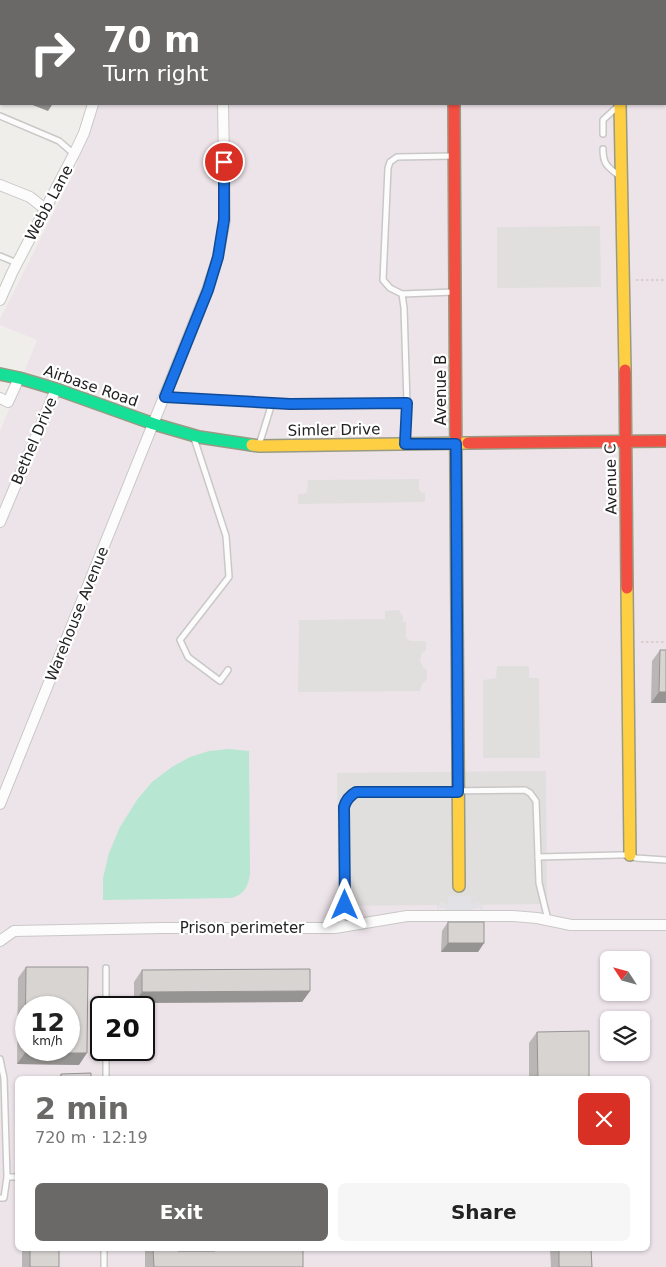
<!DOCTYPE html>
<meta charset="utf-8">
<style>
body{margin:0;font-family:"DejaVu Sans",sans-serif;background:#f6f6f6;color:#222;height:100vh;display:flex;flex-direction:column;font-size:19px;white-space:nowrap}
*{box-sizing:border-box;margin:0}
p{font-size:16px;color:#767676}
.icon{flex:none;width:28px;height:28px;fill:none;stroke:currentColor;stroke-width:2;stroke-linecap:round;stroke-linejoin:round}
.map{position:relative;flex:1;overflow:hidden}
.sheet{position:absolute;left:15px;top:1076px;width:635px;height:175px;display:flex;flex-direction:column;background:#fff;border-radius:8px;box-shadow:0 1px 4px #0004}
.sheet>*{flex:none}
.top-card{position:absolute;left:0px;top:0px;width:666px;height:105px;box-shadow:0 1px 4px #0004;background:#6a6968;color:#fff;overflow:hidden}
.needle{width:32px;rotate:306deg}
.fabs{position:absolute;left:600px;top:951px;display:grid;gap:10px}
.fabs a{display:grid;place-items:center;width:50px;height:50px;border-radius:8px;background:#fff;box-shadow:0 1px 4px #0004;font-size:25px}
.speed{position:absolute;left:15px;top:996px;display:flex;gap:10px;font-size:25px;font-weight:700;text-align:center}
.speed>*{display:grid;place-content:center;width:65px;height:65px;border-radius:50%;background:#fff;box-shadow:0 1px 4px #0004;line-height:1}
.speed small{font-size:12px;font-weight:400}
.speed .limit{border:2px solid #111;border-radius:8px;background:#fff;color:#111}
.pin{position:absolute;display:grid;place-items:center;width:42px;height:42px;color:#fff;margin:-21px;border:2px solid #fff;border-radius:50%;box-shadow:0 1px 5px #0007}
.me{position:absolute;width:55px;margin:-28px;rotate:0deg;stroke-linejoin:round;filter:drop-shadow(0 0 4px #0008)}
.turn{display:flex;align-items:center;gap:18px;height:105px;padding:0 20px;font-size:22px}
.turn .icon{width:65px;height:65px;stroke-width:2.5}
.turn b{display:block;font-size:35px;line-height:42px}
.round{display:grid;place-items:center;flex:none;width:52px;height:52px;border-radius:8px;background:#f6f6f6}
.headline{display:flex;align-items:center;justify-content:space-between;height:85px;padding:0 20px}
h1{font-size:30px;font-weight:800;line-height:38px;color:#6a6968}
.cta{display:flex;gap:10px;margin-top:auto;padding:10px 20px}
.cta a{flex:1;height:58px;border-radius:8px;background:#6a6968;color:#fff;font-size:20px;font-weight:800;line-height:58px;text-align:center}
.cta a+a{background:#f6f6f6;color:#222}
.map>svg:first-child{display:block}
</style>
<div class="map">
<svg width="666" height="1267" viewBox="0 0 666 1267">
<rect width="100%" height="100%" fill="#f0eeeb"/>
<!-- industrial -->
<path fill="#ede4e9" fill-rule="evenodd" d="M130,0H666V1267H0V431L37,340L0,325V319L75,170L96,104H665V1H129ZM609,960H641V992H609ZM26,1008H69V1050H26ZM101,1008H144V1050H101ZM609,1020H641V1052H609ZM18,1079H648V1249H18Z"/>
<!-- pitch -->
<path fill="#b7e6d2" d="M229,749L249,751L250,874C248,887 244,894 232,898L103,900V878L109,853L120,827L137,800L152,782L172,767L190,757L209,751Z"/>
<!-- parking -->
<g fill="#e0dfde">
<polygon points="600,226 601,287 497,288 497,227"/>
<polygon points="419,479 419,489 421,492 425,493 425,502 298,504 298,494 303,494 307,492 308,480"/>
<polygon points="400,610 401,615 403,615 403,622 406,622 406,637 407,639 411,641 426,641 426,650 422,653 420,660 423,667 427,670 427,679 422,684 420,691 298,692 299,620 385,619 385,611"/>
<polygon points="497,666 529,666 529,678 539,678 540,758 483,758 483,680 496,678"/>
<polygon points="546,771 547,904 471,905 470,896 450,896 448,898 448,905 441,902 440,905 338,906 337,773"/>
</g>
<!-- plaza -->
<polygon fill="#e2e1e5" points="450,896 470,896 471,904 474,904 476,902 478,902 480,904 483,904 483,912 481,912 480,908 476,908 471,910 471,913 448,913 448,910 444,908 439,908 439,912 437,912 437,905 440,905 441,902 444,902 446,905 448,905 448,898"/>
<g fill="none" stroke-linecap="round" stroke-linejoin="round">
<defs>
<g id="lane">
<polyline points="49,0 52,1"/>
<polyline points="0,116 59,141 74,154"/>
<polyline points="603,134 603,120 616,108"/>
<path d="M603,149C603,164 607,166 618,175"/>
<polyline points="0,256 17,263"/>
<polyline points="402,294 454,292"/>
<polyline points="165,397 290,404 407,403 404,308 402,294 390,288 383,280 388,168 390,162 397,157 453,156"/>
<polyline points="194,438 226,536 229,577 180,640 188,657 220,681 228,670"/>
<polyline points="405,443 407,403"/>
<polyline points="259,445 272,403"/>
<polyline points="538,857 619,855 630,855 636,858 666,860"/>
<path d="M341,927L345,905L344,807C346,800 349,796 356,792L525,790L530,793L536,801L539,883L548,920"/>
<polyline points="106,968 106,1008"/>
<polyline points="106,1050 106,1079"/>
<polyline points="0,1059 4,1078 7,1177 18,1177"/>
<polyline points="0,1198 4,1198 7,1177"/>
<polyline points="104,1267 104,1249"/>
</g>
<g id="street">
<polyline points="222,0 222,1"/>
<polyline points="453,0 453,1"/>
<polyline points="618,0 618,1"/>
<polyline points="117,1 117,0"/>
<polyline points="0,47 1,48"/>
<polyline points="0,185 30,197 45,209"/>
<polyline points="0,300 12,273 74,154 84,133 93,104"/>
<polyline points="0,398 8,402 19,378"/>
<polyline points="0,522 56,389"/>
<polyline points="0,804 207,290 218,257 225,220 223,104"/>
<polyline points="0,941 14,931 163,928 335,928 407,916 513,916 537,918 571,925 666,925"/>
</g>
<polyline id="fast" points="0,374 19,378 56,389 154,424 199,437 252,445"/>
<g id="slow">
<polyline points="620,104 625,370"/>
<polyline points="252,445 259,446 468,443"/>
<polyline points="456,481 459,886"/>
<polyline points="627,588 630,855"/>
</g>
<g id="jam">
<polyline points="454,104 456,481"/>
<polyline points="625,370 627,588"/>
<polyline points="468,443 666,441"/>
</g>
</defs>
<!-- lane casing -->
<use href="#lane" stroke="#c9c8c7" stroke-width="8"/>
<!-- street casing -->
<use href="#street" stroke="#c9c8c7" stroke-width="12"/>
<!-- fast casing -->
<use href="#fast" stroke="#999a82" stroke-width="14"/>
<!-- slow casing -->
<use href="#slow" stroke="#999a82" stroke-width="14"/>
<!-- jam casing -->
<use href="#jam" stroke="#999a82" stroke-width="14"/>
<!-- path -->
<g stroke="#dccecd" stroke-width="2" stroke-dasharray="2.5 2.5" stroke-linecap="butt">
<polyline points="636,280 666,280"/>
<polyline points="641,642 666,642"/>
</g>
<!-- lane -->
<use href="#lane" stroke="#fdfcfc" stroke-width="5"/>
<!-- street -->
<use href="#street" stroke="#fdfcfc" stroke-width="10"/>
<!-- fast -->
<use href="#fast" stroke="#16e098" stroke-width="11"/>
<!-- slow -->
<use href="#slow" stroke="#ffcf43" stroke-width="11"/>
<!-- jam -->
<use href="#jam" stroke="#f24e42" stroke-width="11"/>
</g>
<!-- wall -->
<g fill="#b9b6b5">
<polygon points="660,650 666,703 651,703 652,661"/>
<polygon points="448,922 484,943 478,952 441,952 442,931"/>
<polygon points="26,967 79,1065 17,1064 18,978"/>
<polygon points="142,970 310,991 302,1002 134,1003 134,982"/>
<polygon points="537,1032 589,1079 529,1079 529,1043"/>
<polygon points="61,1074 91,1079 57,1079"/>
<rect x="22" y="1249" width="37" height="18"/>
<polygon points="145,1249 178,1249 178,1251 206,1251 206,1249 303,1249 303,1267 145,1267"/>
<polygon points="550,1249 591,1249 592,1267 551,1267"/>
</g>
<!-- shaded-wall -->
<g fill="#969493">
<polygon points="0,14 1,14 1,22 0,21"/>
<polygon points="0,83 1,84 1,91 0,91"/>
<polygon points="30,104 49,104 52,105 48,111"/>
<polygon points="659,692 666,692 666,703 651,703"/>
<polygon points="448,943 484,943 478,952 441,952"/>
<polygon points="310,991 302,1002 134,1003 142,992"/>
<polygon points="25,1053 87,1053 79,1065 17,1064"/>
</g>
<!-- building -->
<g fill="#d7d4d2" stroke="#969493" fill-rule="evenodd">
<polygon points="660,650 666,650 666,692 659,692"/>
<rect x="448" y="922" width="36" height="21"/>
<path d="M26,967H88L87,1053H25ZM26,1008H69V1050H26Z"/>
<polygon points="310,969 310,991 142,992 142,970"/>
<polygon points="589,1031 589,1079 538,1079 537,1032"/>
<polygon points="91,1073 91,1079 61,1079 61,1074"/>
<rect x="30" y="1249" width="29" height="18"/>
<polygon points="153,1249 178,1249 178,1251 215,1251 215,1249 303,1249 303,1267 154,1267"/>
<polygon points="559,1249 591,1249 592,1267 559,1267"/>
</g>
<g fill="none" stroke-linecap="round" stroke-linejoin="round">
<defs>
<path id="route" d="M224,162V220L218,257L208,290L165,397L290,404L407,403L405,444H456L458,792H356C349,796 346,800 344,807L345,905"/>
</defs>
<!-- route casing -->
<use href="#route" stroke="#114b97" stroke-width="12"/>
<!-- route -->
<use href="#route" stroke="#1a73e8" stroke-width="9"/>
</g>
<g text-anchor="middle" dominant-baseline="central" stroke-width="4.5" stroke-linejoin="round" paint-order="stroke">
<!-- street labels -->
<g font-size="15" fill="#222" stroke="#fff">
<text transform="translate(49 203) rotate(-62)">Webb Lane</text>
<text transform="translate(91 386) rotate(19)">Airbase Road</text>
<text transform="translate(441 390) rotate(-90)">Avenue B</text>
<text transform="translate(334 430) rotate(-1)">Simler Drive</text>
<text transform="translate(34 441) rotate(-67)">Bethel Drive</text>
<text transform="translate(611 479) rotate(-91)">Avenue C</text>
<text transform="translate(77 614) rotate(-68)">Warehouse Avenue</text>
<text x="242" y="928">Prison perimeter</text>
</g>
</g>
</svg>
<div class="fabs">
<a><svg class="needle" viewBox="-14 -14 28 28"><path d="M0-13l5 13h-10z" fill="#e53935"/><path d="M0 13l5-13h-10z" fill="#767676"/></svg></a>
<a><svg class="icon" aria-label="layers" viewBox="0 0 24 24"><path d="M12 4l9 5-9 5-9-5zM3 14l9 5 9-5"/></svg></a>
</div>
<div class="speed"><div>12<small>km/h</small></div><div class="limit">20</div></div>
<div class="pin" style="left:224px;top:162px;background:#d93025"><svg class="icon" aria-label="arrive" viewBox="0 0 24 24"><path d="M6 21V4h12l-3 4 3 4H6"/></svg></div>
<svg class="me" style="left:345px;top:905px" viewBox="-20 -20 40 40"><path d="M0-17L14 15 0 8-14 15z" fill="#1a73e8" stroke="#fff" stroke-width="4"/></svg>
<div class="top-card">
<div class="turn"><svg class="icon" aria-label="right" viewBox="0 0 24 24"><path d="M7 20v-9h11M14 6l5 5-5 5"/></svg><div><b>70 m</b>Turn right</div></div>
</div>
<section class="sheet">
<div class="headline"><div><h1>2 min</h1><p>720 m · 12:19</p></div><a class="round" style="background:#d93025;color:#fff"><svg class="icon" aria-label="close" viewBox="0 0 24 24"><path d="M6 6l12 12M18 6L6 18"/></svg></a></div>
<div class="cta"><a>Exit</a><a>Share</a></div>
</section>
</div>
